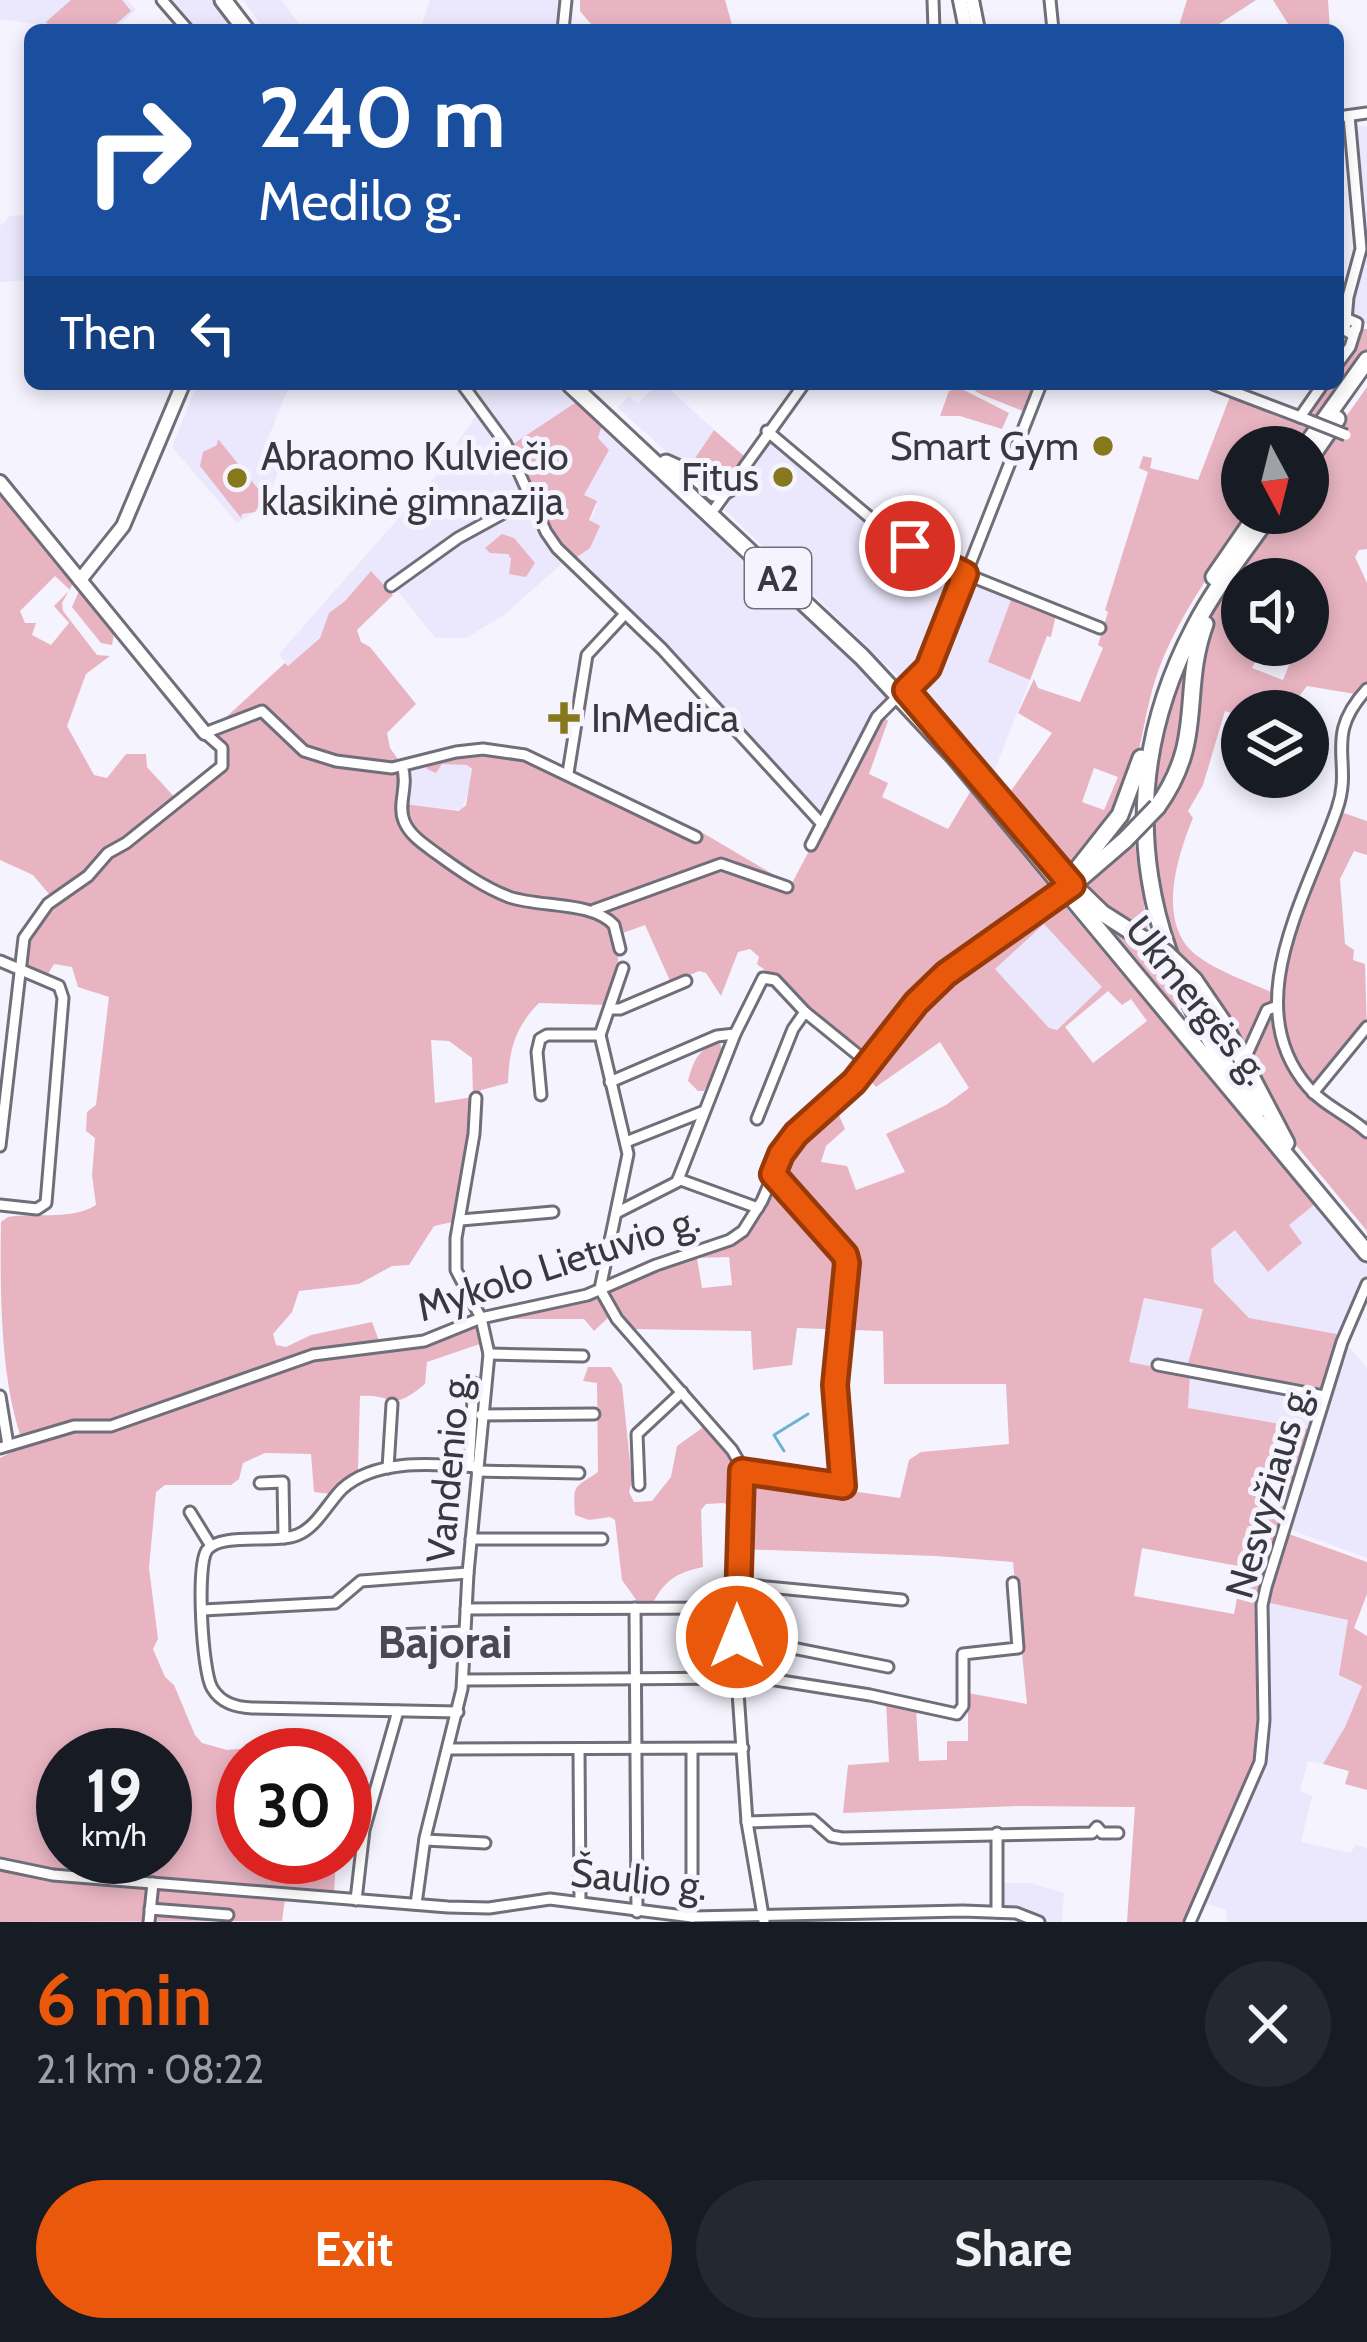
<!DOCTYPE html>
<meta charset="utf-8">
<style>
body{margin:0;font-family:Cabin,sans-serif;background:#242831;color:#f1f3f6;height:100vh;display:flex;flex-direction:column;font-size:45px;white-space:nowrap}
*{box-sizing:border-box;margin:0}
p{font-size:39px;color:#9ea1a6}
.icon{flex:none;width:66px;height:66px;fill:none;stroke:currentColor;stroke-width:2;stroke-linecap:round;stroke-linejoin:round}
.map{position:relative;height:1922px;overflow:hidden}
.panel{display:flex;flex-direction:column;background:#171b24;flex:1}
.panel>*{flex:none}
.banner{position:absolute;left:24px;top:24px;width:1320px;height:366px;border-radius:18px;box-shadow:0 6px 18px #0003;background:#1a4fa0;color:#fff;overflow:hidden}
.needle{width:78px;rotate:173deg}
.buttons{position:absolute;left:1221px;top:426px;display:grid;gap:24px}
.buttons a{display:grid;place-items:center;width:108px;height:108px;border-radius:50%;background:#171b24;box-shadow:0 6px 18px #0003;font-size:60px}
.speed{position:absolute;left:36px;top:1728px;display:flex;gap:24px;font-size:60px;font-weight:700;text-align:center}
.speed>*{display:grid;place-content:center;width:156px;height:156px;border-radius:50%;background:#171b24;box-shadow:0 6px 18px #0003;line-height:1}
.speed small{font-size:30px;font-weight:400}
.speed .limit{border:18px solid #d22;background:#fff;color:#111}
.pin{position:absolute;display:grid;place-items:center;width:102px;height:102px;color:#fff;margin:-51px;border:6px solid #fff;border-radius:50%;box-shadow:0 3px 12px #0007}
.me{position:absolute;width:132px;margin:-66px;rotate:0deg;stroke-linejoin:round;filter:drop-shadow(0 0 9px #0008)}
.turn{display:flex;align-items:center;gap:42px;height:252px;padding:0 36px;font-size:54px}
.turn .icon{width:156px;height:156px;stroke-width:2.5}
.turn b{display:block;font-size:84px;line-height:102px}
.then{display:flex;align-items:center;height:114px;padding:0 36px;background:#0003;gap:24px;font-size:45px}
.round{display:grid;place-items:center;flex:none;width:126px;height:126px;border-radius:63px;background:#242831}
.summary{display:flex;align-items:center;justify-content:space-between;height:204px;padding:0 36px}
h1{font-size:72px;font-weight:700;line-height:90px;color:#ea580c}
.action{display:flex;gap:24px;margin-top:auto;padding:24px 36px}
.action a{flex:1;height:138px;border-radius:72px;background:#ea580c;color:#fff;font-size:48px;font-weight:700;line-height:138px;text-align:center}
.action a+a{background:#242831;color:#f1f3f6}
.map>svg:first-child{display:block}
</style>
<div class="map">
<svg width="1367" height="1922" viewBox="0 0 1367 1922">
<rect width="100%" height="100%" fill="#f5f3fe"/>
<!-- built -->
<g fill="#ebe7fc">
<polygon points="0,0 127,0 136,10 113,30 48,30 42,25 0,19"/>
<polygon points="168,0 220,0 243,30 193,30"/>
<polygon points="243,0 281,0 304,30 265,30"/>
<polygon points="430,0 558,0 555,30 420,29"/>
<polygon points="1367,126 1367,324 1358,321 1350,307 1363,251 1353,127"/>
<polygon points="30,215 30,280 0,282 0,226 10,216"/>
<polygon points="197,384 289,386 267,441 287,450 265,506 237,523 172,447"/>
<polygon points="469,384 560,384 578,401 510,446 497,420"/>
<polygon points="657,384 664,384 714,430 687,470 618,408 629,396 638,404"/>
<polygon points="477,414 502,443 524,498 443,546 386,587 370,572 345,601 329,613 320,637 288,666 279,654 434,478"/>
<polygon points="603,422 885,689 886,700 822,815 655,636 574,559 597,505 584,495 609,450 598,439"/>
<polygon points="771,437 878,530 955,572 958,578 930,651 912,680 900,678 725,510 751,459"/>
<polygon points="528,504 566,560 504,615 466,638 435,638 395,587 457,542"/>
<polygon points="973,581 1012,597 988,662 1030,680 993,774 918,694 930,675 967,585"/>
<polygon points="426,762 467,765 472,770 473,777 462,810 405,804 408,787 404,768"/>
<polygon points="1044,924 1103,987 1057,1030 1049,1028 995,969"/>
<polygon points="1315,1204 1367,1266 1367,1278 1342,1335 1249,1318 1214,1282 1210,1249 1235,1229 1268,1272 1301,1242 1288,1225"/>
<polygon points="1143,1298 1203,1308 1187,1366 1319,1392 1309,1429 1187,1408 1128,1362"/>
<polygon points="1345,1342 1367,1368 1367,1558 1286,1528"/>
<polygon points="1266,1602 1348,1620 1362,1685 1345,1727 1323,1764 1308,1761 1300,1791 1312,1796 1301,1842 1351,1853 1355,1845 1367,1848 1367,1922 1227,1922 1226,1910 1205,1903 1265,1753"/>
<polygon points="1003,1883 1030,1883 1064,1893 1062,1922 1045,1922 1028,1913 1001,1907"/>
</g>
<!-- green -->
<g fill="#e8b4c2" fill-rule="evenodd">
<polygon points="71,0 122,0 131,11 109,30 52,30 46,22"/>
<polygon points="580,0 725,0 733,28 596,30 580,11"/>
<polygon points="1187,0 1256,0 1210,30 1150,30 1154,24 1178,29"/>
<polygon points="1273,0 1328,0 1330,30 1292,30"/>
<polygon points="1360,329 1367,329 1367,350 1318,420 1310,417 1308,412 1326,384 1338,384 1338,368"/>
<polygon points="966,384 1034,384 1023,411 980,394"/>
<path d="M1367,387V549L1359,550L1355,557L1367,583V696L1307,686L1288,711H1242V717L1225,711L1203,785L1188,811L1193,818C1177,857 1156,923 1196,955C1218,972 1250,982 1275,994L1338,811L1367,821V855L1354,851L1340,879L1345,944L1354,950L1353,960L1365,964L1367,1032L1316,1092L1363,1122L1367,1119V1231L1291,1139L1171,952L1160,914L1150,823C1192,767 1185,690 1208,625C1223,584 1253,549 1278,513H1308V470ZM1242,579H1308V645H1284L1295,650L1283,680L1252,668L1264,645H1242Z"/>
<polygon points="960,388 1009,413 1002,429 960,416 940,416 949,391"/>
<path d="M1231,394L1314,425L1298,447H1242V513H1252C1218,562 1182,610 1160,666C1142,712 1142,767 1118,810C1107,831 1085,849 1070,867H1064L1008,795L1052,733L1018,713L1034,679L1038,688L1080,702L1103,648L1098,645L1108,612L1105,610L1148,472L1139,468L1143,456L1152,458L1150,468L1198,480ZM1094,768L1118,777L1104,810L1082,802Z"/>
<polygon points="578,401 603,422 598,438 609,450 584,495 597,501 589,520 600,526 590,548 574,559 546,527 510,446"/>
<polygon points="714,430 744,456 720,489 687,470"/>
<polygon points="218,439 267,500 262,500 255,512 242,514 241,518 200,466 203,452 217,445"/>
<path d="M0,488L75,580L62,603L63,611L97,655L110,656L86,674L67,726L94,775L107,778L126,754H146L147,767L177,800L226,761L224,743L213,733L263,713L306,756L400,774C406,794 395,810 404,830C437,852 469,880 504,898C569,933 647,881 608,1005L539,1003C515,1027 509,1050 508,1083L481,1090L476,1100L457,1221L434,1226L409,1265L392,1266L359,1284L299,1291L292,1312L273,1334L276,1345L286,1347L311,1335L372,1322L381,1346L418,1345L476,1322L481,1325L480,1344L427,1362L425,1384C389,1414 395,1393 360,1396L358,1470L331,1494L314,1492L311,1454L265,1453L243,1463L239,1479L231,1485H165L156,1492L149,1568L158,1639L153,1649L165,1677L174,1685L195,1735L202,1743L227,1750L284,1745L338,1746L345,1752L243,1755V1857H336L334,1895L286,1892L282,1921L0,1922V1458L24,1445C0,1384 0,1292 1,1222L8,1217C36,1212 71,1221 96,1205L92,1175L95,1138L86,1131L87,1112L96,1105L109,997L78,987L72,967L54,964L46,977L28,969L22,961L23,947L54,900L33,875L0,860ZM55,576L70,590L54,606L69,623L51,645L32,635L36,623H25L20,611ZM431,1040L449,1041L472,1058L473,1097L435,1103ZM63,1755H165V1857H63Z"/>
<polygon points="502,534 514,538 535,563 526,577 509,574 511,559 508,554 490,553 485,548"/>
<polygon points="371,571 393,595 357,630 361,642 370,647 416,704 387,733 390,748 400,762 378,763 313,751 265,707 223,720 285,663 288,666 320,638 329,613 345,601"/>
<polygon points="79,591 114,634 112,645 101,643 72,607"/>
<polygon points="1012,597 1056,614 1051,637 1047,636 1030,680 988,662"/>
<polygon points="1190,643 1181,755 1150,809 1160,729"/>
<path d="M881,715L888,721L869,774L888,783L882,797L948,829L973,787L1056,887L1053,893L958,960L866,1058C827,1029 796,993 757,964L759,957L750,949L738,952L721,996L706,973L699,971L671,983L645,925L620,934L614,922C558,905 415,875 405,804L459,811L466,805L472,769L467,765L442,764L436,773L427,769L426,762L488,752L528,757L695,840L703,833L791,885Z"/>
<polygon points="1134,838 1149,937 1102,908 1082,882"/>
<path d="M1059,899L1315,1204L1289,1225L1302,1243L1268,1272L1235,1230L1211,1249L1214,1282L1249,1318L1342,1335L1262,1591L1257,1761L1186,1922H1127L1135,1807L1020,1806L843,1813L848,1765L889,1762L886,1702L916,1707L919,1761L947,1760V1741H968V1693L1027,1704L1013,1562L936,1556L739,1549L747,1476L900,1498L909,1460L921,1452L1009,1444L1006,1384H884L883,1331L797,1328L792,1365L753,1370L751,1331L631,1329L607,1301L605,1291L657,1267L709,1252L743,1234L787,1148L834,1104L845,1129L826,1146L821,1162L847,1166L856,1190L905,1172L886,1134L946,1105L969,1088L940,1042L876,1087L863,1073L919,1003L946,976ZM1044,924L1102,987L1057,1030L1049,1028L995,969ZM1108,991L1122,1005L1131,999L1147,1021L1093,1063L1065,1027ZM729,1257L732,1285L702,1288L697,1258ZM1144,1298L1203,1309L1187,1367L1319,1393L1309,1429L1188,1408L1190,1374L1129,1362ZM1142,1548L1243,1567L1234,1614L1134,1596Z"/>
<polygon points="1093,912 1153,949 1187,1029"/>
<path d="M720,1043L723,1053L704,1091H698L688,1081C693,1061 699,1047 720,1043Z"/>
<polygon points="591,1297 599,1299 611,1315 594,1331 584,1319 500,1319"/>
<path d="M588,1367H611L622,1385L632,1481L629,1492L634,1502L652,1501L671,1477L677,1446L705,1426L736,1467L735,1513L724,1503L706,1504L701,1510L703,1567C680,1572 666,1578 654,1601H637L622,1580L615,1520L610,1517L589,1520L575,1515C573,1482 574,1489 598,1472L597,1383L583,1381Z"/>
<polygon points="1286,1533 1367,1562 1367,1594 1354,1628 1367,1636 1367,1790 1345,1784 1349,1771 1323,1764 1345,1727 1362,1686 1339,1675 1348,1620 1266,1602"/>
</g>
<g fill="none" stroke-linecap="round" stroke-linejoin="round">
<!-- stream -->
<polyline stroke="#6db2ce" stroke-width="3" points="784,1451 774,1435 808,1414"/>
<defs>
<g id="minor">
<polyline points="162,0 188,30"/>
<polyline points="933,0 934,30"/>
<polyline points="1050,0 1053,30"/>
<polyline points="563,30 566,0"/>
<polyline points="1338,117 1367,113"/>
<polyline points="1346,320 1348,297 1361,249 1349,116"/>
<polyline points="1338,326 1350,333 1356,329 1357,323 1348,319 1344,329"/>
<polyline points="1338,363 1350,347 1355,331"/>
<polyline points="462,384 506,444 546,532 557,548 662,649 822,824"/>
<polyline points="1213,384 1308,420"/>
<polyline points="1300,417 1323,384"/>
<polyline points="767,431 893,537 958,571 1100,628"/>
<polyline points="715,508 804,384"/>
<polyline points="391,586 458,538 531,498"/>
<path d="M1367,689C1322,738 1354,760 1337,809C1308,894 1237,1005 1308,1087C1324,1106 1349,1115 1367,1132"/>
<polyline points="906,690 918,682 933,658 1041,384"/>
<path d="M402,766C409,785 397,804 404,821C410,836 425,845 437,854C459,870 483,887 509,897C542,908 592,901 614,925L620,949"/>
<polyline points="568,773 587,655 625,614"/>
<polyline points="811,845 877,717 898,696"/>
<polyline points="594,910 721,864 787,887"/>
<polyline points="0,961 59,986 63,998 46,1203 37,1209 0,1205"/>
<polyline points="610,1009 620,1009 686,981"/>
<polyline points="1240,1056 1248,1052 1267,1010 1277,1006"/>
<polyline points="610,1082 717,1036 735,1034"/>
<polyline points="1313,1093 1367,1027"/>
<polyline points="541,1095 537,1052 540,1039 547,1035 600,1035"/>
<polyline points="757,1119 793,1029 805,1012"/>
<polyline points="626,1142 702,1112"/>
<polyline points="0,1146 24,938 48,904 88,876 108,853 126,843 222,766 222,748 205,733 262,711 304,751 336,761 392,768 456,752 483,749 525,755 696,837"/>
<polyline points="678,1179 758,1208"/>
<polyline points="618,1212 677,1182 735,1034 763,978 775,980 805,1012 868,1063"/>
<polyline points="461,1220 553,1212"/>
<polyline points="600,1289 617,1319 732,1450 742,1467 737,1678 747,1822 764,1921"/>
<polyline points="600,1289 628,1154 600,1035 623,968"/>
<polyline points="489,1354 583,1356"/>
<polyline points="1158,1365 1324,1396"/>
<polyline points="0,1396 8,1445"/>
<polyline points="481,1415 594,1414"/>
<polyline points="0,1448 74,1426 111,1426 313,1355 424,1341 481,1318 587,1295 656,1265 730,1240 743,1231 762,1201 786,1145 854,1082 915,1003 959,963 1064,888"/>
<polyline points="469,1466 474,1383"/>
<polyline points="388,1468 392,1404"/>
<polyline points="477,1471 579,1473"/>
<polyline points="742,1471 843,1486 834,1388 845,1255 773,1175"/>
<polyline points="260,1483 283,1482 284,1538"/>
<polyline points="639,1485 637,1434 682,1392"/>
<polyline points="190,1512 211,1546"/>
<polyline points="471,1539 602,1539"/>
<polyline points="737,1584 902,1600"/>
<polyline points="635,1608 637,1912"/>
<polyline points="466,1609 736,1608"/>
<polyline points="203,1610 335,1603 361,1581 468,1573"/>
<polyline points="396,1635 465,1632"/>
<polyline points="737,1637 888,1667"/>
<polyline points="737,1674 870,1695 957,1714 963,1706 963,1654 1018,1648 1013,1583"/>
<polyline points="463,1680 737,1678"/>
<path d="M458,1712L252,1708C235,1707 221,1703 212,1688C202,1671 196,1565 207,1550C221,1532 275,1544 297,1535C316,1528 328,1503 342,1489C376,1458 435,1464 477,1467"/>
<polyline points="448,1749 743,1748"/>
<polyline points="579,1749 580,1902"/>
<polyline points="692,1749 692,1917"/>
<polyline points="747,1822 813,1820 831,1836 842,1838 1092,1833 1097,1827 1102,1833 1118,1833"/>
<polyline points="425,1840 485,1843"/>
<polyline points="0,1864 53,1875 448,1907 489,1908 550,1899 692,1917 963,1911 1016,1913 1039,1922"/>
<polyline points="356,1900 364,1830 398,1711"/>
<polyline points="416,1904 425,1838 462,1689 468,1573 489,1354 481,1318 456,1270 456,1238 474,1134 476,1098"/>
<polyline points="150,1909 228,1915"/>
<polyline points="997,1912 997,1833"/>
<polyline points="149,1922 153,1883"/>
<polyline points="1190,1922 1260,1762 1264,1720 1262,1605 1266,1587 1342,1342 1367,1284"/>
</g>
<g id="major">
<polyline points="960,0 966,30"/>
<polyline points="972,0 978,30"/>
<polyline points="0,482 205,733"/>
<polyline points="80,580 123,526 183,384"/>
</g>
<g id="highway">
<polyline points="223,0 246,30"/>
<polyline points="570,384 862,657 955,757 1367,1253"/>
<polyline points="1305,447 1367,360"/>
<polyline points="1308,461 1337,419"/>
<polyline points="666,463 695,476 714,493 728,489"/>
<polyline points="1214,577 1258,513"/>
<path d="M1157,807C1206,739 1180,693 1205,624"/>
<polyline points="1082,877 1125,840"/>
<polyline points="1071,883 1102,913 1135,934"/>
<polyline points="1064,886 1120,815 1141,758"/>
<polyline points="1194,980 1222,1021 1286,1143"/>
<path d="M1258,1109C1143,965 1106,797 1194,628C1215,587 1245,550 1271,513"/>
</g>
</defs>
<!-- minor casing -->
<use href="#minor" stroke="#6f6e79" stroke-width="15"/>
<!-- major casing -->
<use href="#major" stroke="#6f6e79" stroke-width="18"/>
<!-- highway casing -->
<use href="#highway" stroke="#6f6e79" stroke-width="21"/>
<!-- minor -->
<use href="#minor" stroke="#fff" stroke-width="9"/>
<!-- major -->
<use href="#major" stroke="#fff" stroke-width="12"/>
<!-- highway -->
<use href="#highway" stroke="#fff" stroke-width="15"/>
<defs>
<polyline id="minor-bridge" points="1308,420 1346,435"/>
<g id="highway-bridge">
<polyline points="1125,840 1157,807"/>
<polyline points="1135,934 1166,953 1194,980"/>
</g>
</defs>
<!-- minor-bridge casing -->
<use href="#minor-bridge" stroke="#6f6e79" stroke-width="15" stroke-linecap="butt"/>
<!-- highway-bridge casing -->
<use href="#highway-bridge" stroke="#6f6e79" stroke-width="21" stroke-linecap="butt"/>
<!-- minor-bridge -->
<use href="#minor-bridge" stroke="#fff" stroke-width="9"/>
<!-- highway-bridge -->
<use href="#highway-bridge" stroke="#fff" stroke-width="15"/>
</g>
<g fill="none" stroke-linecap="round" stroke-linejoin="round">
<defs>
<polyline id="route" points="737,1637 742,1471 843,1486 835,1385 847,1263 845,1255 773,1174 781,1154 796,1134 854,1082 916,1003 946,974 1072,885 906,690 928,668 965,574 910,546"/>
</defs>
<!-- route casing -->
<use href="#route" stroke="#983908" stroke-width="30"/>
<!-- route -->
<use href="#route" stroke="#ea580c" stroke-width="21"/>
</g>
<!-- markers -->
<g fill="#86781c" stroke="#f5f3fe" stroke-width="4.5">
<circle cx="1103" cy="446" r="12"/>
<circle cx="783" cy="477" r="12"/>
<circle cx="237" cy="478" r="12"/>
<path d="M558 700h12v12h12v12h-12v12h-12v-12h-12v-12h12z"/>
</g>
<g text-anchor="middle" dominant-baseline="central" stroke-width="10" stroke-linejoin="round" paint-order="stroke">
<!-- shield labels -->
<rect fill="#f5f3fe" stroke="#717078" stroke-width="3" x="745" y="548" width="66" height="60" rx="9"/>
<g font-size="36" font-weight="bold" fill="#39383e">
<text x="778" y="578">A2</text>
</g>
<!-- poi labels -->
<g font-size="39" fill="#39383e" stroke="#f5f3fe" text-anchor="end">
<text x="1079" y="446">Smart Gym</text>
<text x="261" y="456" text-anchor="start">Abraomo Kulviečio<tspan x="261" dy="45">klasikinė gimnazija</tspan></text>
<text x="759" y="477">Fitus</text>
<text x="591" y="718" text-anchor="start">InMedica</text>
</g>
<!-- street labels -->
<g font-size="39" fill="#39383e" stroke="#f5f3fe">
<text transform="translate(1198 1000) rotate(51)">Ukmergės g.</text>
<text transform="translate(558 1263) rotate(-18)">Mykolo Lietuvio g.</text>
<text transform="translate(448 1467) rotate(-85)">Vandenio g.</text>
<text transform="translate(1268 1491) rotate(-74)">Nesvyžiaus g.</text>
<text transform="translate(639 1879) rotate(6)">Šaulio g.</text>
</g>
<!-- quarter labels -->
<g font-size="45" font-weight="bold" fill="#4a4853" stroke="#f5f3fe">
<text x="445" y="1642">Bajorai</text>
</g>
</g>
</svg>
<div class="buttons">
<a><svg class="needle" viewBox="-14 -14 28 28"><path d="M0-13l5 13h-10z" fill="#e53935"/><path d="M0 13l5-13h-10z" fill="#9ea1a6"/></svg></a>
<a><svg class="icon" aria-label="sound" viewBox="0 0 24 24"><path d="M4 9h4l5-4v14l-5-4H4zM17 9q2 3 0 6"/></svg></a>
<a><svg class="icon" aria-label="layers" viewBox="0 0 24 24"><path d="M12 4l9 5-9 5-9-5zM3 14l9 5 9-5"/></svg></a>
</div>
<div class="speed"><div>19<small>km/h</small></div><div class="limit">30</div></div>
<div class="pin" style="left:910px;top:546px;background:#d93025"><svg class="icon" aria-label="arrive" viewBox="0 0 24 24"><path d="M6 21V4h12l-3 4 3 4H6"/></svg></div>
<svg class="me" style="left:737px;top:1637px" viewBox="-20 -20 40 40"><circle r="17" fill="#ea580c" stroke="#fff" stroke-width="3"/><path d="M0-11L8 9 0 5-8 9z" fill="#fff"/></svg>
<div class="banner">
<div class="turn"><svg class="icon" aria-label="right" viewBox="0 0 24 24"><path d="M7 20v-9h11M14 6l5 5-5 5"/></svg><div><b>240 m</b>Medilo g.</div></div>
<div class="then">Then<svg class="icon" aria-label="left" viewBox="0 0 24 24"><path d="M17 20v-9H6M10 6l-5 5 5 5"/></svg></div>
</div>
</div>
<section class="panel">
<div class="summary"><div><h1>6 min</h1><p>2.1 km · 08:22</p></div><a class="round"><svg class="icon" aria-label="close" viewBox="0 0 24 24"><path d="M6 6l12 12M18 6L6 18"/></svg></a></div>
<div class="action"><a>Exit</a><a>Share</a></div>
</section>
